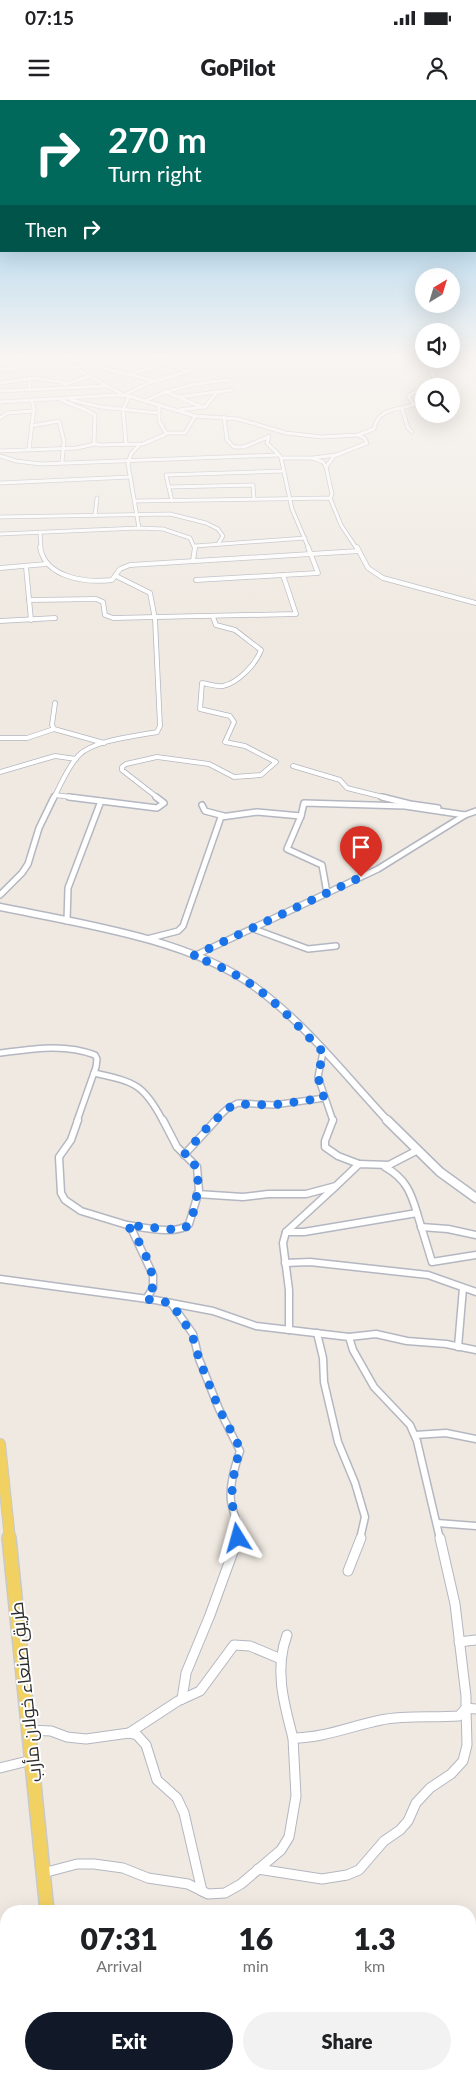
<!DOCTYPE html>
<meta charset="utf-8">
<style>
body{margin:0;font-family:Lato,Cairo,sans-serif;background:#f2f2f2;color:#202124;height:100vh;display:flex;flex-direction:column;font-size:19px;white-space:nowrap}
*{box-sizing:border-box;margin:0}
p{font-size:16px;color:#757577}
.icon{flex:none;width:28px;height:28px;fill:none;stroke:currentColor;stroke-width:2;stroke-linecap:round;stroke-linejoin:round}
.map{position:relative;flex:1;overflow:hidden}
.panel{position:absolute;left:0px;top:1805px;width:476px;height:175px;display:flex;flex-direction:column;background:#fff;border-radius:20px 20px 0 0;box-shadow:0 5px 20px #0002}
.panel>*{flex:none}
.banner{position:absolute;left:0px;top:0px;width:476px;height:152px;box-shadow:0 5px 20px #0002;background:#00695c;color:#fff;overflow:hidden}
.needle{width:32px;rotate:38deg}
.fabs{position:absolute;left:415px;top:168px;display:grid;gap:10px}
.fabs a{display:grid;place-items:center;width:45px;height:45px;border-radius:50%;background:#fff;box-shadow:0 5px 20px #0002;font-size:25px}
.pin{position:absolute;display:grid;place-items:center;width:42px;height:42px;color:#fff;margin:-51px -21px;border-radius:50% 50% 50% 0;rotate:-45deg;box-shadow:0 0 5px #0007}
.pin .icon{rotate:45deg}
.me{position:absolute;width:55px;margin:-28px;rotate:352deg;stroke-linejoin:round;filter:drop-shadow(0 0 4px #0008)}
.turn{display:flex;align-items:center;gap:18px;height:105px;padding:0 25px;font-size:22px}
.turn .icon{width:65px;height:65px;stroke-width:2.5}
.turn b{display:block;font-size:35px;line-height:42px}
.then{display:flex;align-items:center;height:48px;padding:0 25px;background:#0003;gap:10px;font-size:19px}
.eta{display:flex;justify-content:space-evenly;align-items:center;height:85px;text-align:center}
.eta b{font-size:30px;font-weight:800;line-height:35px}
.primary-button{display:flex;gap:10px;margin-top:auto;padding:10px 25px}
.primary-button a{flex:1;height:58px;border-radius:30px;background:#111827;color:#fff;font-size:20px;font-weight:800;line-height:58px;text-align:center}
.primary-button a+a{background:#f2f2f2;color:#202124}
.status{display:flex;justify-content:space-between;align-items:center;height:35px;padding:0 25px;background:#fff;direction:ltr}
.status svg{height:14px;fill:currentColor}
header{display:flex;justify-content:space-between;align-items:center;height:65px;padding:0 25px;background:#fff;font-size:22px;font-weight:800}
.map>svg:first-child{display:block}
</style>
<div class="status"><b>07:15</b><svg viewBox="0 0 49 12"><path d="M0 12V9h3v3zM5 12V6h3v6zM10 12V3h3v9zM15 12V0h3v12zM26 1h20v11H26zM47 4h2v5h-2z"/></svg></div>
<header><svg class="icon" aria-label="menu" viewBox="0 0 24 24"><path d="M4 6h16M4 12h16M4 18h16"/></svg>GoPilot<svg class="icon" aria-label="person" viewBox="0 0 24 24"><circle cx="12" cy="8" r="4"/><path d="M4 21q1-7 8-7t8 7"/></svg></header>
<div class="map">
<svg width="476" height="1980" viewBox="0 0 476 1980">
<rect width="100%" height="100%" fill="#efe9e1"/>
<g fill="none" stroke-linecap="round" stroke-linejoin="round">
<defs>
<g id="minor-far4">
<polyline points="60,255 73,267 122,294"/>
<polyline points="153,255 187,272"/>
<polyline points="0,261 30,255"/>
<polyline points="56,267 94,266 155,281"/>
<polyline points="0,269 14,269"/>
<polyline points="131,274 168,263"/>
<polyline points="0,283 34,278 67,283"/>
<polyline points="64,285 90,276"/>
<polyline points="425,286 435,279 427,264 427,259"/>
<polyline points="29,290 30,282"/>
<polyline points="0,291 105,286"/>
<polyline points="164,291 178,297 232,290"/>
<polyline points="124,295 149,283 190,271 197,262 195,255"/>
<polyline points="180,298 202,307"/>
<path d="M60,299C72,306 84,307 95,315L94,343L99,345L143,344L164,335L166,333L159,321V305"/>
<polyline points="71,300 101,307 158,313"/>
<path d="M145,301C173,287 200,282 230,280"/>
<path d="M0,302L117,295L129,296L195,316L238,319L286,333L322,337L358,335L374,329C377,309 398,309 414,305L408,296L424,287"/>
<polyline points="402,309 408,328 412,332"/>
<polyline points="178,310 205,307 218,291"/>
<polyline points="224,317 227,340 234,347 244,347 268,337"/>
<polyline points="0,318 7,313 33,311"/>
<polyline points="31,326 59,321 64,341 62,362"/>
<polyline points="166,333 185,333 195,316"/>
<polyline points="269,336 267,343 280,356"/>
<polyline points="126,344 123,310 129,296"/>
<polyline points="29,349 34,309 32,301"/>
<polyline points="0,351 77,348 95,344"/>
<polyline points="0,356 16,361 41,364 278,355"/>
<polyline points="313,358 336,355"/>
<polyline points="326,367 334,356 367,343 364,338 358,335"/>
<polyline points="0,383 130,377"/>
<polyline points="169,387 253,385 254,399"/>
<polyline points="135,401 330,398 341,425 357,449"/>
<polyline points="172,401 166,375 284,371"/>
<polyline points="95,415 97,398"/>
<polyline points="0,417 170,414 206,423 218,429 223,436 218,444"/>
<polyline points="139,428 128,364 131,354 140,344"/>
<polyline points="40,432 41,449"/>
<polyline points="0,434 139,428 163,429 190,438 195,449"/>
<polyline points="195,446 305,438"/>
<polyline points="309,449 292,409 281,358 312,358 323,362 326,367 332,394 330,399"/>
</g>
<g id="minor-far3">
<path d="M40,447C45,478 86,483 112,480L120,469L130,465L359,451L357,447"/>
<polyline points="359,451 368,468 383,478 476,503"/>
<polyline points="193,461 195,447"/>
<polyline points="26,467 31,520"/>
<polyline points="0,468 46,464"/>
<polyline points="283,475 318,473 308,447"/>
<polyline points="29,500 96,499 103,502 105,515 113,518 296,514 283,475 196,480"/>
<polyline points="0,521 55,518"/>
<polyline points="55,603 52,625 54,629 104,643"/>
<polyline points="0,638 27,638 54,629"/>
<polyline points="293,666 340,680 347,688 387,698"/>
<polyline points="0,672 55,656 76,659"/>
<polyline points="55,695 79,698"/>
<path d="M54,698C60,685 69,665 79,655C94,640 136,636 157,632L160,626L155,519L150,493L116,476"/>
<path d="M158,698L122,670V667L126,664L157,657L209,664L234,677L261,675L276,662L245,646L225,642L234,622L230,616L200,609L202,583C209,584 216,587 223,586C238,583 256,564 261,550L235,530L216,525L213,517"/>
</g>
<g id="minor-far2">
<polyline points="382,697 410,704 438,708"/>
<polyline points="101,701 157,708 164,703 156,697"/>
<polyline points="202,705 205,711 224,716"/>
<polyline points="301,716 304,703 405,706 465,715"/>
<polyline points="0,795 22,773 28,764 39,728 54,697"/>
<polyline points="67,821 68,788 101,701 69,697"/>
<polyline points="254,829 308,849 336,846"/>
<polyline points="147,839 178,831 183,826 221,717 257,712 301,716 287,749 322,765 327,793"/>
<polyline points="194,856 378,769 465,715 476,711"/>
<polyline points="323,952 318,977 333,1021"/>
<path d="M0,953C32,949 64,943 95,955L97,959L96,967L77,1021"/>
<path d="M94,973C134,982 143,983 163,1021"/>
<polyline points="214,1021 228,1008 238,1003 273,1005 325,998"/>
</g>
<g id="minor-far1">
<polyline points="78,1020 71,1040 59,1057 61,1093 65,1100 81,1111 127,1125 132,1130 153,1175 153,1188 146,1199"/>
<polyline points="333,1020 325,1041 325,1047 338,1056 359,1064"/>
<polyline points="184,1055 216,1020"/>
<polyline points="197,1094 243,1097 268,1094 306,1094 336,1086 359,1064 389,1065 416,1051"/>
<polyline points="417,1113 432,1162 476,1155"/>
<path d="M127,1125C142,1127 177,1136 189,1124L199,1091L197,1067L177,1047L163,1020"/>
<polyline points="421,1127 448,1129 476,1135"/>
<path d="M286,1132H304L417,1113C411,1092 405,1078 385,1067"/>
<polyline points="285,1163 310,1162 428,1175 476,1192"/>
<polyline points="0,1179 155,1200 213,1211 256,1226 349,1237 353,1250 374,1287 410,1325 417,1341 440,1439"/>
<path d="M171,1203L193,1234L199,1259L219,1309L240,1351C235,1366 229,1385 231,1401C233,1414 240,1425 238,1439"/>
<polyline points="289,1230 289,1190 283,1143 286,1132 335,1087"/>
<polyline points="317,1233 323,1258 324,1282 338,1342 355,1383 365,1417 360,1439"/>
<polyline points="349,1237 376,1234 407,1241 446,1244 476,1250"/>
<polyline points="458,1247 463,1188"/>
<polyline points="415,1335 446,1333 476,1339"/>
<polyline points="437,1423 476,1426"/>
</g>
<g id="minor">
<polyline points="348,1471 361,1438"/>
<path d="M287,1535C274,1569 284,1604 293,1638"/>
<polyline points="459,1542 476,1540"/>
<polyline points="182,1599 186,1573 210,1515 238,1438"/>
<polyline points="29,1630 51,1631 67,1637 86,1639 129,1633 137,1635 146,1645 157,1680 177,1698 184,1713 202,1791"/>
<polyline points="129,1633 178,1601 200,1591 234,1545 250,1546 281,1559"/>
<polyline points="0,1668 32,1660"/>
<polyline points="258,1769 322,1779 347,1775 359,1770 384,1741 400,1730 408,1721 416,1703 430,1688 451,1674 463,1661 467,1645 466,1608 476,1609"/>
<path d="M43,1773L77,1764H94L123,1768L148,1778L188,1784L208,1794L225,1793L241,1784L281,1750L289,1737L296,1696L293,1638C324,1638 351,1626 381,1620C407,1615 433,1618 459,1616L466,1608V1596L455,1504L440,1438"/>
</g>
<path id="tertiary-far1" d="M0,807C78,823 190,839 255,887C306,924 345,975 388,1021"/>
<polyline id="tertiary" points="387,1020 440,1072 476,1098"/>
<polyline id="primary-far1" points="0,1344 10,1439"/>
<g id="primary">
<polyline points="9,1438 47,1811"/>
<polyline points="64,1974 64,1980"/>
</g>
</defs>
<!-- minor-far4 casing -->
<use href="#minor-far4" stroke="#b4b7c1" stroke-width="4.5"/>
<!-- minor-far3 casing -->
<use href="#minor-far3" stroke="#b4b7c1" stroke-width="5.5"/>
<!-- minor-far2 casing -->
<use href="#minor-far2" stroke="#b4b7c1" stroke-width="8"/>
<!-- minor-far1 casing -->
<use href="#minor-far1" stroke="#b4b7c1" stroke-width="9"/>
<!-- minor casing -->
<use href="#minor" stroke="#b4b7c1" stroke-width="11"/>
<!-- tertiary-far1 casing -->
<use href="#tertiary-far1" stroke="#b4b7c1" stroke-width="9"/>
<!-- tertiary casing -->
<use href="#tertiary" stroke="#b4b7c1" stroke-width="11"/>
<!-- primary-far1 casing -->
<use href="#primary-far1" stroke="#c9c9c9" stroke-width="12"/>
<!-- primary casing -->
<use href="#primary" stroke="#c9c9c9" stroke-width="16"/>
<!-- minor-far4 -->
<use href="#minor-far4" stroke="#fff" stroke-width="3"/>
<!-- minor-far3 -->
<use href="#minor-far3" stroke="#fff" stroke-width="4"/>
<!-- minor-far2 -->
<use href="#minor-far2" stroke="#fff" stroke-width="5"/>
<!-- minor-far1 -->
<use href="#minor-far1" stroke="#fff" stroke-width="6"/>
<!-- minor -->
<use href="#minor" stroke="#fff" stroke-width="9"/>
<!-- tertiary-far1 -->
<use href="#tertiary-far1" stroke="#fff" stroke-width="6"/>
<!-- tertiary -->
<use href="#tertiary" stroke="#fff" stroke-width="8"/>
<!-- primary-far1 -->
<use href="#primary-far1" stroke="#f2d163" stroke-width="10"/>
<!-- primary -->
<use href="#primary" stroke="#f2d163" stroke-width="13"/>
</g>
<!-- sky -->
<linearGradient id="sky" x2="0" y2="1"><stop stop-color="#7abfeb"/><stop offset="0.48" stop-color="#f8f5f2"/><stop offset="1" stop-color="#f8f5f2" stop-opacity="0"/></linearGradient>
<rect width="476" height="533" fill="url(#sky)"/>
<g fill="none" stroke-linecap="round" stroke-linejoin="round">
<!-- route -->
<path stroke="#1a73e8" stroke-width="9" stroke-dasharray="0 16.2" d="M238,1438L239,1430L231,1400L235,1366L240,1351L237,1342L219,1309L199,1259L192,1234L171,1203L146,1199C148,1196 151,1192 152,1189C157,1173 138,1136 127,1125L178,1130C182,1129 186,1128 189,1124C195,1114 200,1081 197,1070C196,1064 188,1059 184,1055L206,1029L228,1008L238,1004L273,1005L324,998L318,977L323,952C295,923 268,891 232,873C220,866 206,861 193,856L361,777"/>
</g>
<g text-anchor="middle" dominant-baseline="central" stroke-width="4" stroke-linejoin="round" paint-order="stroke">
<!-- near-street labels -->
<g font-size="18" fill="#2e2e2e" stroke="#fff">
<text transform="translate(25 1592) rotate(-96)">طريق صنعاء خولان مأرب</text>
</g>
</g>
</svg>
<div class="fabs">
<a><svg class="needle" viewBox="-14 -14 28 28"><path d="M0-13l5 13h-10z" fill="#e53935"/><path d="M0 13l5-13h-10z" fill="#757577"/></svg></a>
<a><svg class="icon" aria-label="sound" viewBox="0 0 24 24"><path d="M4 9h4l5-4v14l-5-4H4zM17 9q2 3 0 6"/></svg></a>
<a><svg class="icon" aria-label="search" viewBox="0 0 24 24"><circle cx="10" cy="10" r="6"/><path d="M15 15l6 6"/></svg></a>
</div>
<div class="pin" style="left:361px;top:777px;background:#d93025"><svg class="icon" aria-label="arrive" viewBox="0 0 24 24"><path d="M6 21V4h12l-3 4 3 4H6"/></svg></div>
<svg class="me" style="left:238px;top:1438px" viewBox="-20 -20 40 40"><path d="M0-17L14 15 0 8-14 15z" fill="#1a73e8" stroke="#fff" stroke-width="4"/></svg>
<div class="banner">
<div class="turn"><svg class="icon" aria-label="right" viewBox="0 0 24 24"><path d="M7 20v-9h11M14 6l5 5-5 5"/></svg><div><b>270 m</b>Turn right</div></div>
<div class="then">Then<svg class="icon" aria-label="right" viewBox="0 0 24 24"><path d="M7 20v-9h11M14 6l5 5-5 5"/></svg></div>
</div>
<section class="panel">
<div class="eta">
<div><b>07:31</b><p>Arrival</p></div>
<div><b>16</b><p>min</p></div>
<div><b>1.3</b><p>km</p></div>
</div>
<div class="primary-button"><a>Exit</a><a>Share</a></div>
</section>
</div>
